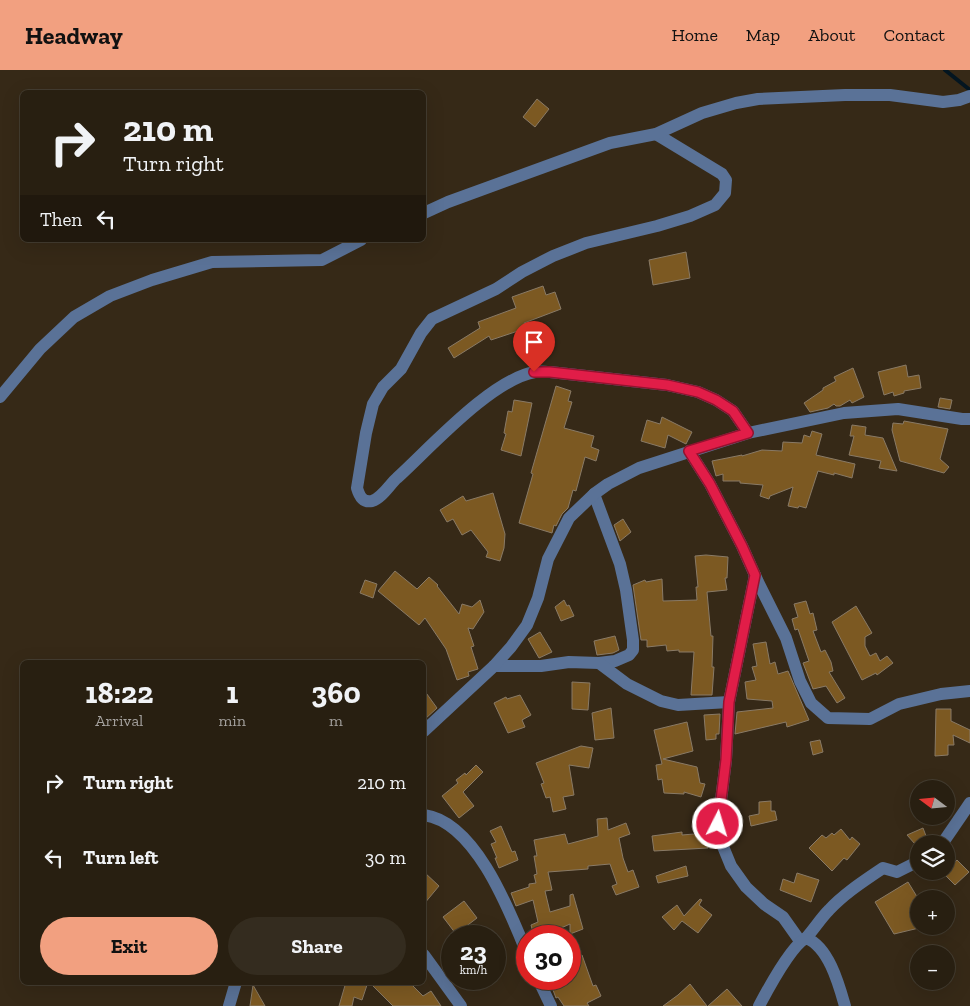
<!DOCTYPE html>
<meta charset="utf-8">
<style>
body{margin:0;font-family:"Zilla Slab",serif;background:#342c1f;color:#f1f3f6;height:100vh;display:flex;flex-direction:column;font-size:19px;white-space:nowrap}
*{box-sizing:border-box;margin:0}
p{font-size:16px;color:#a5a29f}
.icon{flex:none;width:28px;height:28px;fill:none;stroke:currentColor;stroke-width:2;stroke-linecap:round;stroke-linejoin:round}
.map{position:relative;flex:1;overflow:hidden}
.sheet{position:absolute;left:20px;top:590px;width:406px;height:325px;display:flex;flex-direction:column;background:#281f11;border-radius:8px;box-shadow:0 5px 20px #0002,0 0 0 1px #443d31}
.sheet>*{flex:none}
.guide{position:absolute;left:20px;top:20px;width:406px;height:152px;border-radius:8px;box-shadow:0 5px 20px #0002,0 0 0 1px #443d31;background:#281f11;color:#f1f3f6;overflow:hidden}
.needle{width:32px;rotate:286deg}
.fabs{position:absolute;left:910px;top:710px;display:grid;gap:10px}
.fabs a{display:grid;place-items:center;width:45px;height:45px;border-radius:50%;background:#281f11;box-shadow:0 5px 20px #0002,0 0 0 1px #443d31;font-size:25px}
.speed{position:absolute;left:441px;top:855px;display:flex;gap:10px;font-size:25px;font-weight:700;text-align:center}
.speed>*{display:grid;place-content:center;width:65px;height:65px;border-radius:50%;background:#281f11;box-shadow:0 5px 20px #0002,0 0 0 1px #443d31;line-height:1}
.speed small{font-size:12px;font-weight:400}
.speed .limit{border:8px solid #d22;background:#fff;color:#111}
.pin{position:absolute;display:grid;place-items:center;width:42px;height:42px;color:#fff;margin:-51px -21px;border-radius:50% 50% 50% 0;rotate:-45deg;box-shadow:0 0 5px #0007}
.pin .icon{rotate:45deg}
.me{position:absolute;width:55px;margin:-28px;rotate:5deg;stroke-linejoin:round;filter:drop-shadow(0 0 4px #0008)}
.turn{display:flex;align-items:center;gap:18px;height:105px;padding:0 20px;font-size:22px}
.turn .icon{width:65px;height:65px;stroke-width:2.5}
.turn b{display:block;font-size:35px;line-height:42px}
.then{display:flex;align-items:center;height:48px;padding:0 20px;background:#0003;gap:10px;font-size:19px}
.eta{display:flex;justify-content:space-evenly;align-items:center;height:85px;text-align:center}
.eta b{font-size:30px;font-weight:800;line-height:35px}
.primary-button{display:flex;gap:10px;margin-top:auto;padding:10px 20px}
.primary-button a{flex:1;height:58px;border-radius:30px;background:#f2a080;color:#111;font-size:20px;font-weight:800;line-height:58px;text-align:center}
.primary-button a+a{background:#342c1f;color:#f1f3f6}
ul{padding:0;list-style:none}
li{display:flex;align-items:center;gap:15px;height:75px;padding:0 20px}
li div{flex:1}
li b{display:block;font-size:19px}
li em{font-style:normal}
header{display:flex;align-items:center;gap:30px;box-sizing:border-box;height:70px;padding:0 25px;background:#f2a080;color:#111}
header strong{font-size:24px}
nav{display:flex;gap:28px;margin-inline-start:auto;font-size:18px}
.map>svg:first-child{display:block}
</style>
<header>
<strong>Headway</strong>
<nav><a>Home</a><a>Map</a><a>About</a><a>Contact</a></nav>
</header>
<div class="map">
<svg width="970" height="936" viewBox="0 0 970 936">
<rect width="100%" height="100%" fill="#362917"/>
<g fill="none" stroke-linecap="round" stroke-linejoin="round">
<!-- stream -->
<polyline stroke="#031520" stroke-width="4" points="945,0 970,20"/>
</g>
<!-- building -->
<g fill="#7c5922" stroke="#897a66">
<polygon points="537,29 549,39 535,57 523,47"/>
<polygon points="686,182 690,208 653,215 649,190"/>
<polygon points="543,216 546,225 555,222 561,239 524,253 526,257 518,261 491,270 489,266 454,288 448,278 480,258 478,252 516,238 512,227"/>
<polygon points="906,295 908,307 919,305 921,318 904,321 904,323 894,326 893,322 884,325 878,302"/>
<polygon points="853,298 864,327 852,333 850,330 840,336 836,336 834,334 828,338 810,342 804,333 823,320 823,318 836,311 834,307"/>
<polygon points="556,316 571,321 568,331 572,332 564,358 594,366 591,377 599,380 596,391 585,387 576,421 573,420 568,438 562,444 556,456 554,455 552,463 519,453 533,404 531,403"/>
<polygon points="940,328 952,330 950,339 938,337"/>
<polygon points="514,330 532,333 521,386 501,380 506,364 504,363 508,341 512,342"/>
<polygon points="662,347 692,362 686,374 668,365 665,378 641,371 647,350 660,354"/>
<polygon points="904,351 948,359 940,389 949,397 944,403 900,391 892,360 893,353 903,354"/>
<polygon points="852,355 866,357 865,365 883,368 897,401 879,398 881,391 849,385 854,366 850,366"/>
<polygon points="812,361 822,364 816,385 855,394 852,408 834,403 834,405 818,401 806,438 799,436 798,438 788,436 793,417 770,426 769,429 760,426 763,415 740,413 740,411 723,411 723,404 716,406 712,391 742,385 742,386 762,380 782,381 783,372 802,373 804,365 810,367"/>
<polygon points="493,423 505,464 504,478 500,491 486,487 488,482 471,460 462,465 453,449 447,452 440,440 463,426 466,431"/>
<polygon points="623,449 631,462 620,471 614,455"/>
<polygon points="706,485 728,487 727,508 725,508 727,520 707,522 711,566 713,566 712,597 714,597 712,625 691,625 694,582 679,582 679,580 667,581 666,575 647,577 647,570 641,570 633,515 645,510 646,512 662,509 663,531 697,530 696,517 698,517 695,486"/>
<polygon points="395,501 417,519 429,507 438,515 437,516 459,544 462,534 472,537 480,530 484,542 473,559 468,558 474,576 471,577 478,599 468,602 469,606 457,610 446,579 425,548 419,555 378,521"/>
<polygon points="365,510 377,514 373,528 360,523"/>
<polygon points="564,530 567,536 569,535 574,546 561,551 555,537"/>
<polygon points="806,531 810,544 813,543 817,560 813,561 821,582 825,580 831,592 833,601 829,602 845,628 837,633 826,616 813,619 803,593 809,591 798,559 795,560 792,549 798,547 794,534"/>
<polygon points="856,536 872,563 865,567 865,576 870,586 876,583 880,591 887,586 893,593 877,605 876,603 862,610 832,552"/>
<polygon points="540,562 552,582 539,588 528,569"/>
<polygon points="615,566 619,580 613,583 597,585 594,571"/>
<polygon points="766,572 770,594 775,592 778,604 788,601 809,650 787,657 786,652 735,664 737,642 773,638 772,631 747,629 745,612 756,610 752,597 757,596 753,574"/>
<polygon points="572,612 590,613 588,640 572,639"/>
<polygon points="424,620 437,638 424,650"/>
<polygon points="520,625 531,645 522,650 525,657 508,663 494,633 506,627 507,629"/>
<polygon points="611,638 614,668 595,670 592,643"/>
<polygon points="936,639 951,639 951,651 970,660 970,673 953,665 954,675 948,675 948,685 935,686"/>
<polygon points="720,644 719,664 716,664 716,669 706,670 704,645"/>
<polygon points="687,652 693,681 663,689 697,697 700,713 705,714 701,727 684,722 684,724 664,723 662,709 658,710 656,695 662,694 654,660"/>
<polygon points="820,670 823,682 813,685 810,672"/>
<polygon points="581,676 593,678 589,698 569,695 574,725 563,727 566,739 553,742 550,727 546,728 541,714 544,713 536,693"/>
<polygon points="476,695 483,702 463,722 474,736 459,748 442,726 458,713 456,710 465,703 466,705"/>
<polygon points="771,731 771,741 775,741 777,750 751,756 749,746 759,744 759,732"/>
<polygon points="607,748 608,760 626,753 630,764 619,768 623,788 628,802 633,800 639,817 616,825 612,816 617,814 610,794 588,796 588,799 548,802 552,820 545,821 550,842 570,836 570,825 573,824 583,859 570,864 570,854 552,862 534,866 531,855 538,852 533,830 516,836 511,823 529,817 529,814 536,813 534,805 537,804 534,786 537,786 534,770 565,764 568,774 598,766 597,749"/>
<polygon points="501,756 512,782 515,781 518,790 499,798 495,788 497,788 491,774 496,772 490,761"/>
<polygon points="923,758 929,774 915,774 907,765"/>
<polygon points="841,759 850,770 852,767 860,774 847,790 844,788 832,801 809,778 822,765 826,768 832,763 834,765"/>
<polygon points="682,762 682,765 706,763 708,778 654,781 652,766"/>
<polygon points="957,790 969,802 955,815 945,805 945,801"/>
<polygon points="686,796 688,806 658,813 656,806"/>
<polygon points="424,802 439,816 424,834"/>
<polygon points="797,803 819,810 811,832 780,820 783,809 794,813"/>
<polygon points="908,812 919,830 919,858 894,864 875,832"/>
<polygon points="700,829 702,830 699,835 712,845 698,863 682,851 674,860 662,847 677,835 684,846"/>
<polygon points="464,831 477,848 456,864 443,847"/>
<polygon points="582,885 593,916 596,915 601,926 587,933 589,936 564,936 558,927 556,928 549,909 570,909 570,889"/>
<polygon points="346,912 368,912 362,930 354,927 352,936 339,936"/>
<polygon points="369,912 409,912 423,926 431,921 441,936 393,936"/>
<polygon points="690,914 707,936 663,936 678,925"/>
<polygon points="253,915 265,936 250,936"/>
<polygon points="727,919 742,936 708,936"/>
</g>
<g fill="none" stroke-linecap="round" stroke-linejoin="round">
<!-- minor -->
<g stroke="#5a7297" stroke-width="12">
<path d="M656,64L722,104L726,110L725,123L715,135L690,146L657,156L586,173L553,186L522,202L496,219L432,249L421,263L401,299L383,317L373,334L366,363L357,418C359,425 362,433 372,431C382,428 390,414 397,408C430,378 492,309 535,302C539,301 545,302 550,302L667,315L698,322L716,330L733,341L748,363"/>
<polyline points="424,143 448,132 610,73 656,64 702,43 736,33 758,29 845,25 890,25 943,32 959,30 970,26"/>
<polyline points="0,327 40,279 74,247 110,226 152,210 212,192 322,190 361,170"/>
<polyline points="689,381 710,414 742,476 758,512 786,568 800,611 811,633 828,648 870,649 899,634 941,624 970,621"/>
<polyline points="594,424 620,494 626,520 633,570 633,580 629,585 615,591 599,593"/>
<polyline points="755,505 729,632 726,690 718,754 722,774 731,796 746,817 764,834 783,847 800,871"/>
<polyline points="494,596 541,596 569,592 599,593 627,614 661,631 678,635 729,632"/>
<polyline points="424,661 494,596 511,577 527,555 538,528 548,489 569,448 594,424 608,414 639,398 748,363 844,343 898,339 962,349 970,349"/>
<path d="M424,745C476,752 510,842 528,886"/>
<polyline points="942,774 970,733"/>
<path d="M806,868C814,859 821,848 829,840C845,823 864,811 883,798L897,802L919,791"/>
<polyline points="424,885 461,936"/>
<polyline points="538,909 551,936"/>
<polyline points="229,936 236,912"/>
<path d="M759,936C768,919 791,876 806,868C829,877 839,915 845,936"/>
</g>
</g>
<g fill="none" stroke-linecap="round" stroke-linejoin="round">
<defs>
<polyline id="route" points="534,302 550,302 667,315 698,322 716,330 733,341 748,363 689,381 710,414 742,476 755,505 729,632 726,690 718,754"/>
</defs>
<!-- route casing -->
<use href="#route" stroke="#92132f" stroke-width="12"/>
<!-- route -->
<use href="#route" stroke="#e11d48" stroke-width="9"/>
</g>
</svg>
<div class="fabs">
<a><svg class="needle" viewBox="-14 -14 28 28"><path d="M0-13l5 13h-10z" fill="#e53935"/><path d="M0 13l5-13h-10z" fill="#a5a29f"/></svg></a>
<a><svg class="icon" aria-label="layers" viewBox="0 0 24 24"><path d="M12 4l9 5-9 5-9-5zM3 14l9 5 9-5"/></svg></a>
<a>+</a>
<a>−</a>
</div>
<div class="speed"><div>23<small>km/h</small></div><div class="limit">30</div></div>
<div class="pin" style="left:534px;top:302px;background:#d93025"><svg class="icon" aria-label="arrive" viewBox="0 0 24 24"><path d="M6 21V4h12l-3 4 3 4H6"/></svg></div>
<svg class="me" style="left:718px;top:754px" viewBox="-20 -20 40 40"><circle r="17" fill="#e11d48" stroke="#fff" stroke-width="3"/><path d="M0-11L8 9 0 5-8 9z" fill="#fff"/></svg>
<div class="guide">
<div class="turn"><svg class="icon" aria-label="right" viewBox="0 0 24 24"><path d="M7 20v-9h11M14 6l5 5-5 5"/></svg><div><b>210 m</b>Turn right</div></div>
<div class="then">Then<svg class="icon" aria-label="left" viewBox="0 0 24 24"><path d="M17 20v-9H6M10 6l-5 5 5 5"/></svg></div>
</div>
<section class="sheet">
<div class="eta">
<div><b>18:22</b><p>Arrival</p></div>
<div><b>1</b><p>min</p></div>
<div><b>360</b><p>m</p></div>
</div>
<ul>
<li><svg class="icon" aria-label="right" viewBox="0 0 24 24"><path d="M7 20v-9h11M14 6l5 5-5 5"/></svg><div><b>Turn right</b></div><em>210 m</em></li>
<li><svg class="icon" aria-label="left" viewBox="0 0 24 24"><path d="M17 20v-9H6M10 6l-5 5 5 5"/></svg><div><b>Turn left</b></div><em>30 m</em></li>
</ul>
<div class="primary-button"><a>Exit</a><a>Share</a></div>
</section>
</div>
